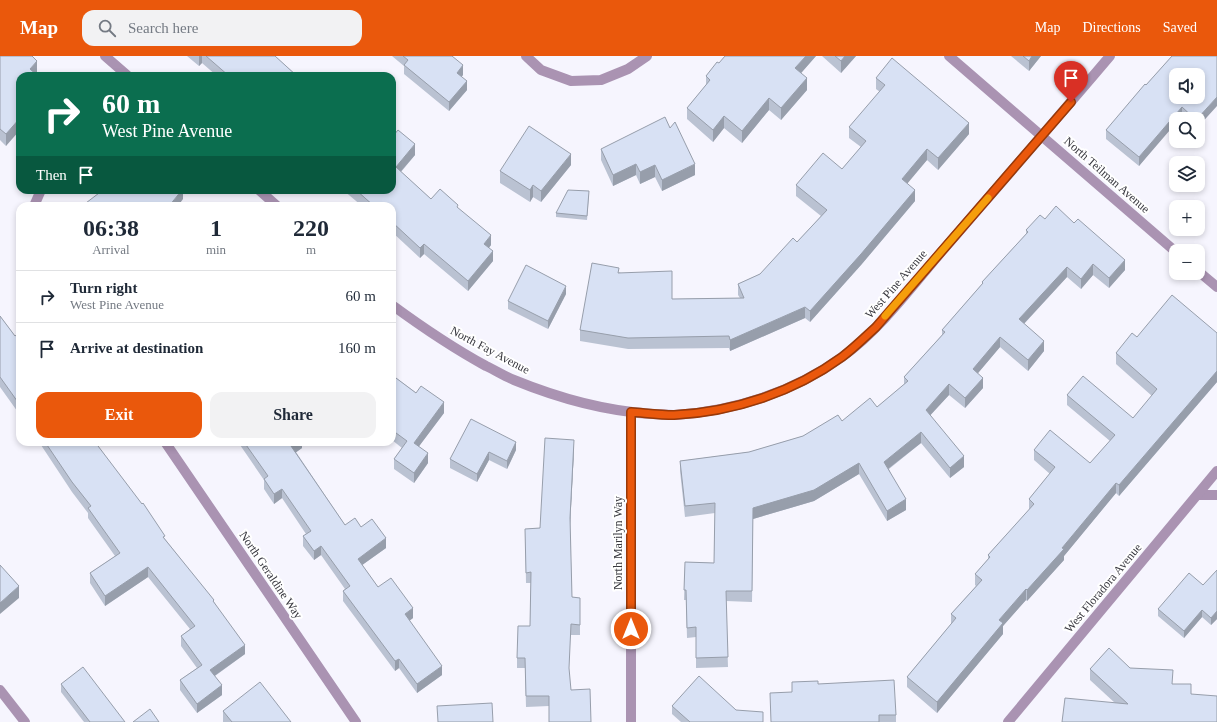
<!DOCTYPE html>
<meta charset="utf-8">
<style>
body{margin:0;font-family:Georgia,serif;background:#f2f2f3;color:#1f2937;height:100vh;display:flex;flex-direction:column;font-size:15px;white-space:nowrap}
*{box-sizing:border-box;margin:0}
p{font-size:13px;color:#747a83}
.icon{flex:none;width:22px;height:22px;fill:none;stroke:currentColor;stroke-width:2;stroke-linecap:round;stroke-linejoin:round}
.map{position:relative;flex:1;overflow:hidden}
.side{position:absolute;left:16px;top:146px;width:380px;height:244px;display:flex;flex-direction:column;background:#fff;border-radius:12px;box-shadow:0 2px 6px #0003}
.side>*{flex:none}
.top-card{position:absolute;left:16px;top:16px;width:380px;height:122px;border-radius:12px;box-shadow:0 2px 6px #0003;background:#0b6e4f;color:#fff;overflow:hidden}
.controls{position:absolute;left:1169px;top:12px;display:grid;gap:8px}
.controls a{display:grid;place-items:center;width:36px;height:36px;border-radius:8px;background:#fff;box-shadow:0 2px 6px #0003;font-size:20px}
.pin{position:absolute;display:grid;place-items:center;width:34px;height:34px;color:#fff;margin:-41px -17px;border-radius:50% 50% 50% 0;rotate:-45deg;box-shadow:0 0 4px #0007}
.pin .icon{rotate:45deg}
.me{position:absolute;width:44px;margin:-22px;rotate:0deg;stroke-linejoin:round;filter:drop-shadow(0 0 3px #0008)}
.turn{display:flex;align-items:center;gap:14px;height:84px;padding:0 20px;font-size:18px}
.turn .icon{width:52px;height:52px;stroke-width:2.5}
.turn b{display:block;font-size:28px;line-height:34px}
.then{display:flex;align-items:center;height:38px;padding:0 20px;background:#0003;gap:8px;font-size:15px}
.eta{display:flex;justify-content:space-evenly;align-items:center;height:68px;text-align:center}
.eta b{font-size:24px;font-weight:700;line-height:28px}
.primary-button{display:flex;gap:8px;margin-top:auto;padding:8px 20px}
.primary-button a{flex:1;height:46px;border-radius:12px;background:#ea580c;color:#fff;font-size:16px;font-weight:700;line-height:46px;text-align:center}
.primary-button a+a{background:#f2f2f3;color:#1f2937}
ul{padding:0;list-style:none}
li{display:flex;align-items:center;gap:12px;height:52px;padding:0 20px;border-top:1px solid #e0e1e3}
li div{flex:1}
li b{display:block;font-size:15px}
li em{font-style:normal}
header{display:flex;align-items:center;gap:24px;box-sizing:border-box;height:56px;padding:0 20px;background:#ea580c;color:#fff}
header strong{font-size:19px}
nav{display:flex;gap:22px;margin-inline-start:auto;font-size:14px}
.search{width:280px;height:36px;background:#f2f2f3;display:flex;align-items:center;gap:10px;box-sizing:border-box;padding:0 14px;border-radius:12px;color:#747a83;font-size:15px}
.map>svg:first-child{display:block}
</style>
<header>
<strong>Map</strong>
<div class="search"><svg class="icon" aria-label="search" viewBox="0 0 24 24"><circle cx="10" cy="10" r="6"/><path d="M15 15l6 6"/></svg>Search here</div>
<nav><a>Map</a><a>Directions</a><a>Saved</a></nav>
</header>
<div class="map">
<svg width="1217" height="666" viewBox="0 0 1217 666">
<rect width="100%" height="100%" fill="#f6f5fe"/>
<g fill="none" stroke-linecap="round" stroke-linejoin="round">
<!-- minor -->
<g stroke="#aa93b2" stroke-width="10">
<polyline points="105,0 128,20"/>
<polyline points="526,0 541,14 571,25 601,24 628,13 647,0"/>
<polyline points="949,0 1176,196"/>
<polyline points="259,134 277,150"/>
<polyline points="34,150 41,134"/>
<polyline points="1198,215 1217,231"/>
<path d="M392,249C422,271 453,292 486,310C495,314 504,320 514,324C558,342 605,355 652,358C660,358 668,359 675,359C734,355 794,336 842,301C881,273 912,230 943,194C999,129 1055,65 1110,0"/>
<polyline points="165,386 356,666"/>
<polyline points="1198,439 1217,439"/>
<polyline points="0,634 25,666"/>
<polyline points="631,666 631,356"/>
<polyline points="1008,666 1217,415"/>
</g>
</g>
<!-- wall -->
<g fill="#bac2d2">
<polygon points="0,0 37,16 36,18 6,90 0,84"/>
<polygon points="187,0 275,0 297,20 217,20 202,7 199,10"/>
<polygon points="392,0 452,0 463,19 461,21 467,34 449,55 404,18 404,10"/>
<polygon points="816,0 801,17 807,34 781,64 769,54 742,87 724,72 713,86 687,63 687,52 706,29 706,20 719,7"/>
<polygon points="822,0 856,0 841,17"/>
<polygon points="1011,0 1041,0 1029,15"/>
<polygon points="1172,0 1198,63 1185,63 1182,60 1179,63 1176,63 1139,110 1106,83 1106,74"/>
<polygon points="876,22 969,78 938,114 927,104 907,127 915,145 861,209 810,266 805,262 730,295 729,292 628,293 580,285 580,274 619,216 672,243 740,242 738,239 738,228 760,218 797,186 821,160 796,140 796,129 842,113 861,91 849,82 849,71 880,36 876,33"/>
<polygon points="392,80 415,99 401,116 431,143 458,152 491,189 489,192 493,205 468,235 424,198 420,202 392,176 392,150 362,150 343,134 392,134"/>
<polygon points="601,93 695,119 662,135 655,121 640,128 636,119 613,130 601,104"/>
<polygon points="571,109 541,146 533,141 530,146 500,127 500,115"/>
<polygon points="589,139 587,164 556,161 556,157"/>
<polygon points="1045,163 1125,214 1109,232 1093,219 1081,233 1067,221 1024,268 1044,295 1028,315 1000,291 978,317 983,332 965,352 949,339 930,359 964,411 950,422 921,387 889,413 906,454 887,465 859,418 814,445 753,463 752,546 726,545 728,611 696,612 696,581 687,582 686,544 684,544 685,506 714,507 715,457 685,461 680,415 680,405 749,396 803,380 842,365 877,351 904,329 904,321 942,279 942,274 982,228 982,226 1026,178 1026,174"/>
<polygon points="566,238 548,273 508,253 508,245"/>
<polygon points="0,260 15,280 20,277 20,359 0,331"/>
<polygon points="1217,277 1217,326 1119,440 1116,437 1064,500 1064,504 1027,545 1026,544 1003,570 1003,578 937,657 907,631 907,621 951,568 951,558 976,530 975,529 975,518 988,503 988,499 1029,454 1029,443 1050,418 1034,404 1034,394 1090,407 1110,385 1067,349 1067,339 1133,362 1152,340 1116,308 1116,297 1137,281"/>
<polygon points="392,319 444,357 419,390 428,407 414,427 394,413 394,403 402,392 392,384"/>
<polygon points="39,386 95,386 165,483 214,546 245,598 215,620 222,639 197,657 180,634 180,624 197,612 181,590 181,580 190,573 148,521 105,550 90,527 90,517 115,500 88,462 88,457 72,436"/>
<polygon points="238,386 302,386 302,392 296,396 345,469 361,471 386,492 362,509 378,531 413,562 409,565 442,619 417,637 399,612 395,615 343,545 343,535 345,533 321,499 314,504 303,490 303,480 306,478 282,442 274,448 264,433 264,424"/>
<polygon points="516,386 516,394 507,413 489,404 477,426 450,412 450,403"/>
<polygon points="574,394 570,468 572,541 580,542 580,579 571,579 549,650 526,651 525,612 517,612 517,602 530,570 531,527 526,527 525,473 540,472"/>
<polygon points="1217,514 1217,563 1211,569 1202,561 1184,582 1158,560 1158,553 1203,529"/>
<polygon points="1130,612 1173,628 1191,638 1217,666 1115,647 1090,624 1090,613"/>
<polygon points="61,628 125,666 84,666 61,636"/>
<polygon points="818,628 896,659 896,666 771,666 792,636"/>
<polygon points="672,650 736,654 763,666 681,666 672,658"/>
<polygon points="223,655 291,666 223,666"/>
</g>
<!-- shaded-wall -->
<g fill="#979eab">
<polygon points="199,0 202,0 202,7 199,10"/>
<polygon points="806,0 816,0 795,24 795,12"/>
<polygon points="845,0 856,0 841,17 841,5"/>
<polygon points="1032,0 1041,0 1029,15 1029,5"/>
<polygon points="37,5 37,16 34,20 30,13"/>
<polygon points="463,9 463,19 457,26 457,17"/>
<polygon points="807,22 807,34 781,64 781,52"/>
<polygon points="467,25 467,34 449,55 449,46"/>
<polygon points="1217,41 1217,50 1198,71 1198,63 1197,63"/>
<polygon points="769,42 769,54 742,87 742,75"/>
<polygon points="1182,51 1182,60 1179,63 1176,63 1176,67 1139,110 1139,101"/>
<polygon points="724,60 724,72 713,86 713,74"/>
<polygon points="20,62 20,74 6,90 6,78"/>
<polygon points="969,67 969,78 938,114 938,102"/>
<polygon points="415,88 415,99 396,121 396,111"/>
<polygon points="927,93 927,104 902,134 902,123"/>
<polygon points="571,98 571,109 541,146 541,135"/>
<polygon points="636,108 636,119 613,130 613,119"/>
<polygon points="695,108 695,119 662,135 662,124"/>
<polygon points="655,109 655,121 640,128 640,116"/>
<polygon points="533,129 533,141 530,146 530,134"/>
<polygon points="182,134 183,134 183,143 178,150 169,150"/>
<polygon points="915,134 915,145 861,209 810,266 810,255"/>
<polygon points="491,179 491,189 484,198 484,188"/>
<polygon points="424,188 424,198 420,202 420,192"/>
<polygon points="493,195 493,205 468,235 468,225"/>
<polygon points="1125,204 1125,214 1109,232 1109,222"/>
<polygon points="1093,208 1093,219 1081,233 1081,223"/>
<polygon points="1067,211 1067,221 1019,273 1019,263"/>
<polygon points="566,230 566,238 548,273 548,265"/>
<polygon points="805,251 805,262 730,295 730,284"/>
<polygon points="1000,281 1000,291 973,323 973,313"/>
<polygon points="1044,285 1044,295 1028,315 1028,304"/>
<polygon points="1217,315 1217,326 1119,440 1119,429"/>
<polygon points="983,322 983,332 965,352 965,342"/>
<polygon points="949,328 949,339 926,364 926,354"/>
<polygon points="444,346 444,357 414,397 414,387"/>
<polygon points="921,376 921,387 884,416 884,406"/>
<polygon points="574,384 574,394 570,472 570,462"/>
<polygon points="297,386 302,386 302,392 291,400 291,390"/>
<polygon points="516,386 516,394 507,413 507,405"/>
<polygon points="489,396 489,404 477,426 477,418"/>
<polygon points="428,397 428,407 414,427 414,417"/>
<polygon points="964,400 964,411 950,422 950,412"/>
<polygon points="859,407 859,418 814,445 753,463 752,546 753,452"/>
<polygon points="1116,427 1116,437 1064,500 1064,504 1027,545 1027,534"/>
<polygon points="282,433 282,442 274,448 274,438"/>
<polygon points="906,443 906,454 887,465 887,455"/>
<polygon points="386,482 386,492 358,512 358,503"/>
<polygon points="321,490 321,499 314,504 314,495"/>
<polygon points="148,511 148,521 105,550 105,540"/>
<polygon points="19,530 19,542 0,558 0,547"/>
<polygon points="1026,533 1026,544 1003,570 1003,578 937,657 937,646 999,564"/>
<polygon points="413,552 413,562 405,568 405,558"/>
<polygon points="1202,554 1202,561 1184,582 1184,575"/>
<polygon points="1217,555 1217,563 1211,569 1211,562"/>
<polygon points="245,589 245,598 210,623 210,614"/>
<polygon points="399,603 399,612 395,615 395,605"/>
<polygon points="442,610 442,619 417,637 417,628"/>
<polygon points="222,629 222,639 197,657 197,648"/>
</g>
<!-- building -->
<g fill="#d8e1f4" stroke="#979eab" fill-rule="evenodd">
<polygon points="0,0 32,0 37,5 30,13 38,20 20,20 20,62 6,78 0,73"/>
<polygon points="206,0 275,0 297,20 229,20"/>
<polygon points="403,0 452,0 463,9 457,17 467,25 449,46 404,9 408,4"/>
<polygon points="725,0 806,0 795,12 807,22 781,52 769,42 742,75 724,60 713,74 687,52 710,24 706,20 717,6 719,7"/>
<polygon points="835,0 845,0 841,5"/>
<polygon points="1023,0 1032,0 1029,5"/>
<path d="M1172,0H1217V41L1197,63H1195L1182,51L1139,101L1106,74L1145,28L1146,29ZM1176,19H1198V41H1176Z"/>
<polygon points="892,2 969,67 938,102 927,93 902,123 915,134 861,198 810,255 805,251 730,284 729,280 628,282 580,274 592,207 619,212 618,217 672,215 672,243 744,242 738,228 760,218 793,182 797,186 827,154 796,129 823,97 842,113 866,85 849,71 885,29 876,22"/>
<polygon points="665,61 670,72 675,66 695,108 662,124 655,109 640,116 636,108 613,119 601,93"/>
<polygon points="529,70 571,98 541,135 533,129 530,134 500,115"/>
<polygon points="398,74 415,88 396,111 431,143 440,133 458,149 457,151 491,179 484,188 493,195 468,225 424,188 420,192 392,166 392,150 374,150 356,134 392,134 392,80 393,80"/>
<polygon points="103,134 182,134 169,150 82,150"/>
<polygon points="568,134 589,135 587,160 556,157"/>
<polygon points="1056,150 1074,167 1078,163 1125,204 1109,222 1093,208 1081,223 1067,211 1019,263 1044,285 1028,304 1000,281 973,313 983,322 965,342 949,328 926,354 964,400 950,412 921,376 884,406 906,443 887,455 859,407 814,434 753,452 752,535 726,535 728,601 696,602 696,571 687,572 686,534 684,534 685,506 714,507 715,447 685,450 680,405 749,396 803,380 838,359 842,365 870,342 877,351 908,325 904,321 945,276 942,274 983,227 982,226 1028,176 1026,174 1040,159 1045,163"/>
<polygon points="526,209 566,230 548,265 508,245"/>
<polygon points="1172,239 1217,277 1217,315 1119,429 1116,427 1062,492 1064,493 1027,534 1026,533 999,564 1003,567 937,646 907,621 956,562 951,558 982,524 975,518 990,501 988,499 1034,448 1029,443 1055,411 1034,394 1050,374 1090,407 1115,379 1067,339 1083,320 1133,362 1157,333 1116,297 1132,277 1137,281"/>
<polygon points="0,260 15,280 20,276 20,349 0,321"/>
<polygon points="392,319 416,337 421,330 444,346 414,387 428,397 414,417 394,403 407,385 392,374"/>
<polygon points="471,363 516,386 507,405 489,396 477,418 450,403"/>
<polygon points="545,382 574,384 570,462 572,541 580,542 580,569 571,568 569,612 571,634 590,633 591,666 549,666 549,640 526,640 525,602 517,602 518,570 530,570 531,516 526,517 525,473 540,472"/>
<polygon points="45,386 95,386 142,448 143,447 165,480 163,481 214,544 213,545 245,589 210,614 222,629 197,648 180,624 202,609 181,580 195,570 148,511 105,540 90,517 120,497 88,452 91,450 72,426"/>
<polygon points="244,386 297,386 291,390 345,469 355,462 361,471 372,463 386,482 358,503 378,531 391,522 413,552 405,558 442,610 417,628 399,603 395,605 343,535 350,530 321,490 314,495 303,480 311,475 282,433 274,438 264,423 268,420"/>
<polygon points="0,509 19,530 0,547"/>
<polygon points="1217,514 1217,555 1211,562 1202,554 1184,575 1158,553 1189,517 1203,529"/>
<polygon points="1109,592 1130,612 1173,614 1172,628 1191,628 1191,638 1217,640 1217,666 1062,666 1065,642 1128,648 1090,613"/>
<polygon points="83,611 125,666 90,666 61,628"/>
<polygon points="699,620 736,654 763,656 763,666 690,666 672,650"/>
<polygon points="894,624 896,659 879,659 879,666 771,666 770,637 792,636 792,626 818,625 818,628"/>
<polygon points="260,626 291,666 232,666 223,655"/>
<polygon points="492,647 493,666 438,666 437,650"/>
<polygon points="150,653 159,666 133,666"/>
</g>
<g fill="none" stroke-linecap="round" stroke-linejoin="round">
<defs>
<path id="route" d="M631,573V356C645,357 660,359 674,359C734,356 794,336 842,301C854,292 865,281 876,271L1071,46"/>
</defs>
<!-- route casing -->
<use href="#route" stroke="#983908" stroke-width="10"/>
<!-- route -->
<use href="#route" stroke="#ea580c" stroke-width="7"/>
<!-- slow -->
<polyline stroke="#f59e0b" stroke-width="7" points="885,260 988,142"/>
</g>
<g text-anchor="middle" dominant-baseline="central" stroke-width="4" stroke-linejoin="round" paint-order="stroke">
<!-- street labels -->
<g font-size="12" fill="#37373e" stroke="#fff">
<text transform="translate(1107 119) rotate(41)">North Teilman Avenue</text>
<text transform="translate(896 228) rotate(-49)">West Pine Avenue</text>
<text transform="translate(490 294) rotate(28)">North Fay Avenue</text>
<text transform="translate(618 487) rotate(-90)">North Marilyn Way</text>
<text transform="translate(271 519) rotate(56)">North Geraldine Way</text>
<text transform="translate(1103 532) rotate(-50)">West Floradora Avenue</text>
</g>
</g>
</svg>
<div class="controls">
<a><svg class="icon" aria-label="sound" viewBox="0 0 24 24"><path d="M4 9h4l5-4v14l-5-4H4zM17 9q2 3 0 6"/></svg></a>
<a><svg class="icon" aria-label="search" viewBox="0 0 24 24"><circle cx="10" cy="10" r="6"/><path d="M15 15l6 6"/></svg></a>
<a><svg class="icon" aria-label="layers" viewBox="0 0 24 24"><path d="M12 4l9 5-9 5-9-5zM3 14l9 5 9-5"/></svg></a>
<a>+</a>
<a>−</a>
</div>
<div class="pin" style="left:1071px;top:46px;background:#d93025"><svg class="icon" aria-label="arrive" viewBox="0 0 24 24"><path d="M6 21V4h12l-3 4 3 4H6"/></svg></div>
<svg class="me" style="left:631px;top:573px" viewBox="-20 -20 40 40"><circle r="17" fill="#ea580c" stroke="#fff" stroke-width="3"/><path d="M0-11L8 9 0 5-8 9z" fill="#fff"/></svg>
<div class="top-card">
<div class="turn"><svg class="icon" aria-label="right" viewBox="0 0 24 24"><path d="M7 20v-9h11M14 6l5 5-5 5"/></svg><div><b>60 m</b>West Pine Avenue</div></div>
<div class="then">Then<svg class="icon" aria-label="arrive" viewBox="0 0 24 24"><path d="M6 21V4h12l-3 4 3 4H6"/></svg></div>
</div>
<section class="side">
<div class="eta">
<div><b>06:38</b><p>Arrival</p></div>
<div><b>1</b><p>min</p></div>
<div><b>220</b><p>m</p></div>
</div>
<ul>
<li><svg class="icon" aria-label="right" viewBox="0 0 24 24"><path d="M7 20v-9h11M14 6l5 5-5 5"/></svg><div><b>Turn right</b><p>West Pine Avenue</p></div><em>60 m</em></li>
<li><svg class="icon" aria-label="arrive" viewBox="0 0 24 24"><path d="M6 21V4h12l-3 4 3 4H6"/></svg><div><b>Arrive at destination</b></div><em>160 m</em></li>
</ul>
<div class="primary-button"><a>Exit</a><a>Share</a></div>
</section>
</div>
